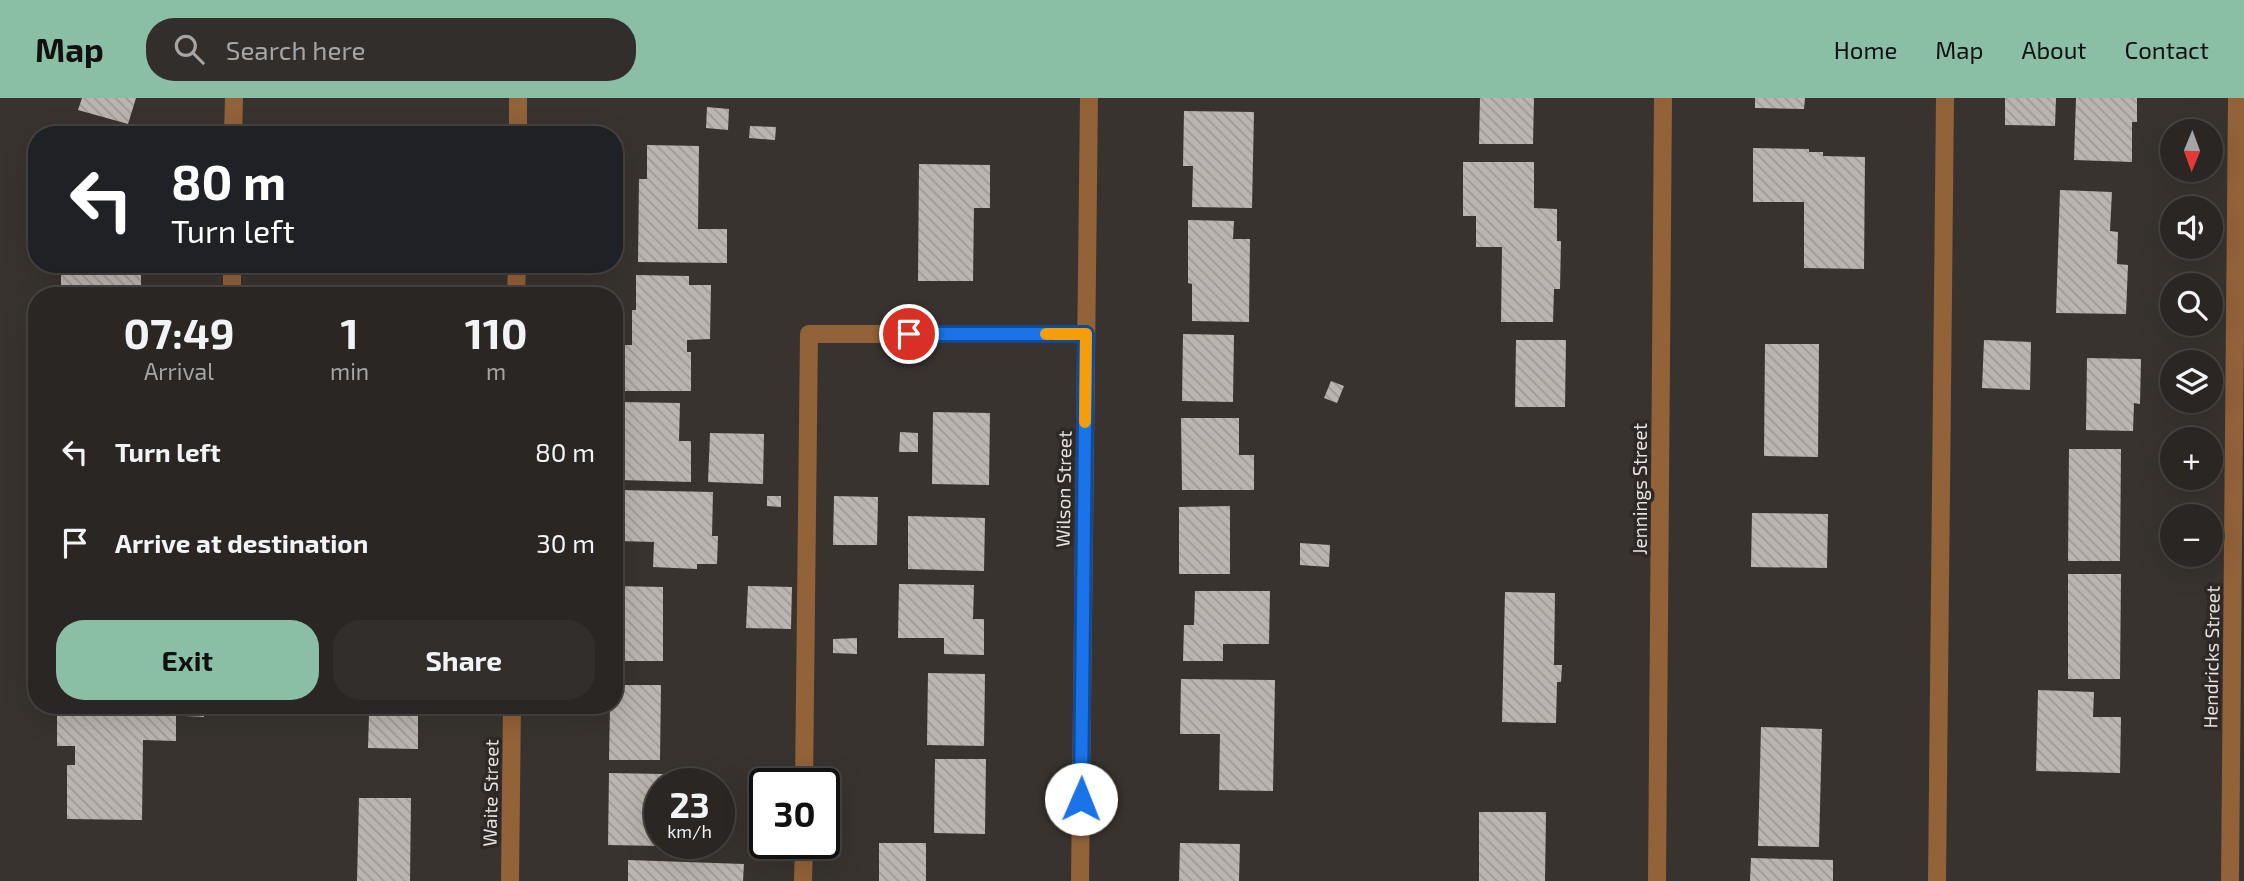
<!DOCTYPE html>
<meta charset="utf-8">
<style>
body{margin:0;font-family:"Exo 2",sans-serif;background:#322e2b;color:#f1f3f6;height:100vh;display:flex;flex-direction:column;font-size:26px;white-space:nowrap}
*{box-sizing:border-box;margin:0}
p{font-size:23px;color:#a5a5a6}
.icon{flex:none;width:38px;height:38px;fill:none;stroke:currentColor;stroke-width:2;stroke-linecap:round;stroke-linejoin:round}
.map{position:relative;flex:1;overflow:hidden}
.details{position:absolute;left:28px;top:189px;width:595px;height:427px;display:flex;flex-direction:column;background:#2a2623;border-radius:28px;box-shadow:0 7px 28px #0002,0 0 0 2px #464341}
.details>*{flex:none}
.hud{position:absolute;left:28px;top:28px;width:595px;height:147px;border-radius:28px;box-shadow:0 7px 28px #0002,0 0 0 2px #464341;background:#202124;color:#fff;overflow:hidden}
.needle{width:46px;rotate:181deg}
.controls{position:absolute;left:2160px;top:21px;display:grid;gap:14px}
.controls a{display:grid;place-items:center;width:63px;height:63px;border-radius:50%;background:#2a2623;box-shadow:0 7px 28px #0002,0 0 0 2px #464341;font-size:35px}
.speed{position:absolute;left:644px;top:670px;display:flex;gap:14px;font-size:35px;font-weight:700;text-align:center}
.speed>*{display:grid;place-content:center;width:91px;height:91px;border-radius:50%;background:#2a2623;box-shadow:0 7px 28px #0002,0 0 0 2px #464341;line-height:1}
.speed small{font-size:18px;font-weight:400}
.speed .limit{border:4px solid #111;border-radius:10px;background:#fff;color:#111}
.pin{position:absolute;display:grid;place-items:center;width:60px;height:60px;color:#fff;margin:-30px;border:4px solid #fff;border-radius:50%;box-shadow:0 2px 7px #0007}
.me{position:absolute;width:77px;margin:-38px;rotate:1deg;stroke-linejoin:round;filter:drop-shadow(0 0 5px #0008)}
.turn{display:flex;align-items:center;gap:24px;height:147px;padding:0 28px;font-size:32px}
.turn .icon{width:91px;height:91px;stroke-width:2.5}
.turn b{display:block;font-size:49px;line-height:60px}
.eta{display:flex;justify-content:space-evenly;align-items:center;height:119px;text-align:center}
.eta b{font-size:42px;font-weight:700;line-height:49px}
.button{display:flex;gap:14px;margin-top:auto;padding:14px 28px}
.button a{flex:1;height:80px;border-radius:28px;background:#8abfa5;color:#111;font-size:28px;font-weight:700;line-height:80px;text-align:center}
.button a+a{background:#322e2b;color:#f1f3f6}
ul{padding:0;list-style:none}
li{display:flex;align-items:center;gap:21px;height:91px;padding:0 28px}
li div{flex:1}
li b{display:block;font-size:26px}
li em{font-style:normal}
header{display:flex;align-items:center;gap:42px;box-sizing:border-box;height:98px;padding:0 35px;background:#8abfa5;color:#111}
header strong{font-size:33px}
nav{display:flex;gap:38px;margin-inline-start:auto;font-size:24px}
.search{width:490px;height:63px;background:#322e2b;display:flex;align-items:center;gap:18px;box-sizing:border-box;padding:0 24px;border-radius:28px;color:#a5a5a6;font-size:26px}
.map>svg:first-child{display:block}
</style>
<header>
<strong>Map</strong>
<div class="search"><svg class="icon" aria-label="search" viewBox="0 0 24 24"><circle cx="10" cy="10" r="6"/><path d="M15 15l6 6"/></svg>Search here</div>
<nav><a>Home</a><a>Map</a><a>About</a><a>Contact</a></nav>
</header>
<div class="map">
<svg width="2244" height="783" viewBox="0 0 2244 783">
<defs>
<pattern id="building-back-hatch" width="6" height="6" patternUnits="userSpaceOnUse" patternTransform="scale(1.75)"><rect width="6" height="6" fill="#bbb5af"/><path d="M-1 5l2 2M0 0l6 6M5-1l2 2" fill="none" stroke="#9e9994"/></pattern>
</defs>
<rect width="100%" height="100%" fill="#38332f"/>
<!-- building -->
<g fill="url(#building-back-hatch)">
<polygon points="82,0 136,0 128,26 78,12"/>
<polygon points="1480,0 1534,0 1533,46 1479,46"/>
<polygon points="1755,0 1805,0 1804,11 1755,10"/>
<polygon points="2005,0 2056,0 2055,28 2005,27"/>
<polygon points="2076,0 2137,0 2137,24 2132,24 2132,64 2074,62"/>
<polygon points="707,9 729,11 728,32 706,30"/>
<polygon points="1184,13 1254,14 1252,110 1192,109 1193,68 1183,68"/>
<polygon points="750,28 776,29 775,42 749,40"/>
<polygon points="647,47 699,48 698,131 727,131 727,165 638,164 639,81 647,81"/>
<polygon points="1753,50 1809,51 1809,54 1823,54 1823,58 1865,59 1864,171 1804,170 1804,104 1753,104"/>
<polygon points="1463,64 1534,64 1534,110 1557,111 1557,143 1561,143 1560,191 1554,191 1553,224 1501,224 1502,149 1476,149 1476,118 1463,118"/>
<polygon points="919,66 990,67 990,110 974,110 973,183 918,183"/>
<polygon points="2060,92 2112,94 2110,133 2118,134 2117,166 2128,167 2126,216 2056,215"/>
<polygon points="1188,122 1234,123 1233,141 1250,141 1249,224 1192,223 1192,186 1188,185"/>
<rect x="61" y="166" width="80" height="32"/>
<polygon points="636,177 689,178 689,187 711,187 710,241 687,242 687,254 691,254 691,293 622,293 623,247 632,247 632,212 636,212"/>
<polygon points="1183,236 1234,237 1233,304 1182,303"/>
<polygon points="1516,242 1566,242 1565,309 1515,309"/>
<polygon points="1984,242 2031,244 2030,292 1982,290"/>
<polygon points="1765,246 1819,246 1818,359 1764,358"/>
<polygon points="2087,260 2141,261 2140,306 2134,305 2133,333 2086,332"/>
<polygon points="1331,283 1344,288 1337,305 1324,300"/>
<polygon points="622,304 680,305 679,343 691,343 691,384 620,382"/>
<polygon points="933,314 990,315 989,387 932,386"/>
<polygon points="1181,320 1239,320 1239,357 1254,357 1254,392 1182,392"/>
<polygon points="900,334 918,335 918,354 899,354"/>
<polygon points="710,335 764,336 763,386 708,384"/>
<polygon points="2069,351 2121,351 2120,463 2068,463"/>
<polygon points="620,392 713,394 712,438 718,438 717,466 697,466 697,471 653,469 654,444 619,443"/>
<polygon points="767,398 781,398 781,409 767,408"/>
<polygon points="834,398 878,399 877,447 833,447"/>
<polygon points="1230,408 1230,476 1179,476 1179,409"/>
<polygon points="1752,415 1828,416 1827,470 1751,469"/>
<polygon points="908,418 985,420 984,473 908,471"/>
<polygon points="1300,445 1330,447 1329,469 1300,467"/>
<polygon points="2068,476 2121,476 2120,581 2068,581"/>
<polygon points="899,486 974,487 973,521 984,521 984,557 944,556 944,540 898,540"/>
<polygon points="614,488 663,489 663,563 614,563"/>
<polygon points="748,488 792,489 791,531 746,530"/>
<polygon points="1195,493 1270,493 1269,546 1223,546 1223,563 1183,563 1184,527 1194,527"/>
<polygon points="1505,494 1555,495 1554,567 1562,567 1561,584 1557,584 1556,625 1502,624"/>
<polygon points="857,540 857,556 833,555 833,541"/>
<polygon points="928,575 985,576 984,648 927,647"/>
<polygon points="1181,581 1275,582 1273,693 1219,692 1220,636 1180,636"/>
<polygon points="614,587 661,587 660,662 609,662 610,607 614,607"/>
<polygon points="2038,592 2094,594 2093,619 2121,619 2120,675 2036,673"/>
<polygon points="57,607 176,607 176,643 143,642 142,722 67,721 67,667 75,667 75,648 57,648"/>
<polygon points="185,607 204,607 204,619 185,618"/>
<polygon points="350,607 418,607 418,651 368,650 369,616 350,617"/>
<polygon points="1761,629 1822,631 1819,749 1758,748"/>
<polygon points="935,661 986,661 985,736 934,735"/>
<polygon points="609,675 663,676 663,686 660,686 660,748 608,747"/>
<polygon points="359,700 411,700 410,783 357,783"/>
<polygon points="1479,714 1546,714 1545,783 1479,783"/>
<rect x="879" y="745" width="47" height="38"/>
<polygon points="1180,745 1240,746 1239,783 1179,783"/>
<polygon points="1751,760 1833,762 1833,783 1750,783"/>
<polygon points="628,762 744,766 743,783 628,783"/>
</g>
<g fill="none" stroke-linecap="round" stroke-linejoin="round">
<!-- lane -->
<g stroke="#926239" stroke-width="18">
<polyline points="233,37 234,0"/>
<polyline points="232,198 232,166"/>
<polyline points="804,686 809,236 1086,236"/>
<polyline points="803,783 804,746"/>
<polyline points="1937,783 1945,0"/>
</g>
<!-- street -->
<g stroke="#926239" stroke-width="18">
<polyline points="518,37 518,0"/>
<polyline points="516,198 517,166"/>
<polyline points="510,783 512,607"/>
<polyline points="1080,783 1089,0"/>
<polyline points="1657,783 1663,0"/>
<polyline points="2230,783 2237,0"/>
</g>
</g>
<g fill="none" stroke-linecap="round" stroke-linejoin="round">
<defs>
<polyline id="route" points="909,236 1086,236 1081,701"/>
</defs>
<!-- route casing -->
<use href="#route" stroke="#114b97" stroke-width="18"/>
<!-- route -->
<use href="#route" stroke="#1a73e8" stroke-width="12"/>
<!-- slow -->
<polyline stroke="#f59e0b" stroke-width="12" points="1046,236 1086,236 1085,324"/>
</g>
<g text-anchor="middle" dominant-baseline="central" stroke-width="7" stroke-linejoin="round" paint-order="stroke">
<!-- street labels -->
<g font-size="19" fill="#e6e2e0" stroke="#2e2925">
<text transform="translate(1063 391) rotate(-89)">Wilson Street</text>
<text transform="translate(1639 391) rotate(-90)">Jennings Street</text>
<text transform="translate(2211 559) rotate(-89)">Hendricks Street</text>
<text transform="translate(490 695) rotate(-89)">Waite Street</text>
</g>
</g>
</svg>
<div class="controls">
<a><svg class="needle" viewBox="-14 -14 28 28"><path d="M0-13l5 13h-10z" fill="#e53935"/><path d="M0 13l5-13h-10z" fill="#a5a5a6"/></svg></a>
<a><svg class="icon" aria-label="sound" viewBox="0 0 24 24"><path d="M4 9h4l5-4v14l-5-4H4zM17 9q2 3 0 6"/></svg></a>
<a><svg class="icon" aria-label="search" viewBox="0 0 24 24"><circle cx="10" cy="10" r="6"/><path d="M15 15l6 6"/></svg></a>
<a><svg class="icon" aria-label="layers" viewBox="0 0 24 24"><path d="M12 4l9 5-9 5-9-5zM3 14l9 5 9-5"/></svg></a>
<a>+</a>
<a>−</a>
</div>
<div class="speed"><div>23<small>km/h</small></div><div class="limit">30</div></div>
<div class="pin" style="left:909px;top:236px;background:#d93025"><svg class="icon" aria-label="arrive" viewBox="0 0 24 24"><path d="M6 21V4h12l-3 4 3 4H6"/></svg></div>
<svg class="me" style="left:1081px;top:701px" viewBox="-20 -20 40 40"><circle r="19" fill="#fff"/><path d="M0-13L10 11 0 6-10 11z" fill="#1a73e8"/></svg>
<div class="hud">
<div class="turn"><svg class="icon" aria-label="left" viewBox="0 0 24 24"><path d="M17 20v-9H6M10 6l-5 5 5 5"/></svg><div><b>80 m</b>Turn left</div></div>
</div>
<section class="details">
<div class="eta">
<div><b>07:49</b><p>Arrival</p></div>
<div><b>1</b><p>min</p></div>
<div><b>110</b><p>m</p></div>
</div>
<ul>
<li><svg class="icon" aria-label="left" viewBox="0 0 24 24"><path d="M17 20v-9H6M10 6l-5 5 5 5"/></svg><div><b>Turn left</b></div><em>80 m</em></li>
<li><svg class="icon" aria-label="arrive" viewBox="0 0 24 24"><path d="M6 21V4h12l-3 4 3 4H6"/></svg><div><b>Arrive at destination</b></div><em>30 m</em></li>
</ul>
<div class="button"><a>Exit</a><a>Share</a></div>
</section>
</div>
